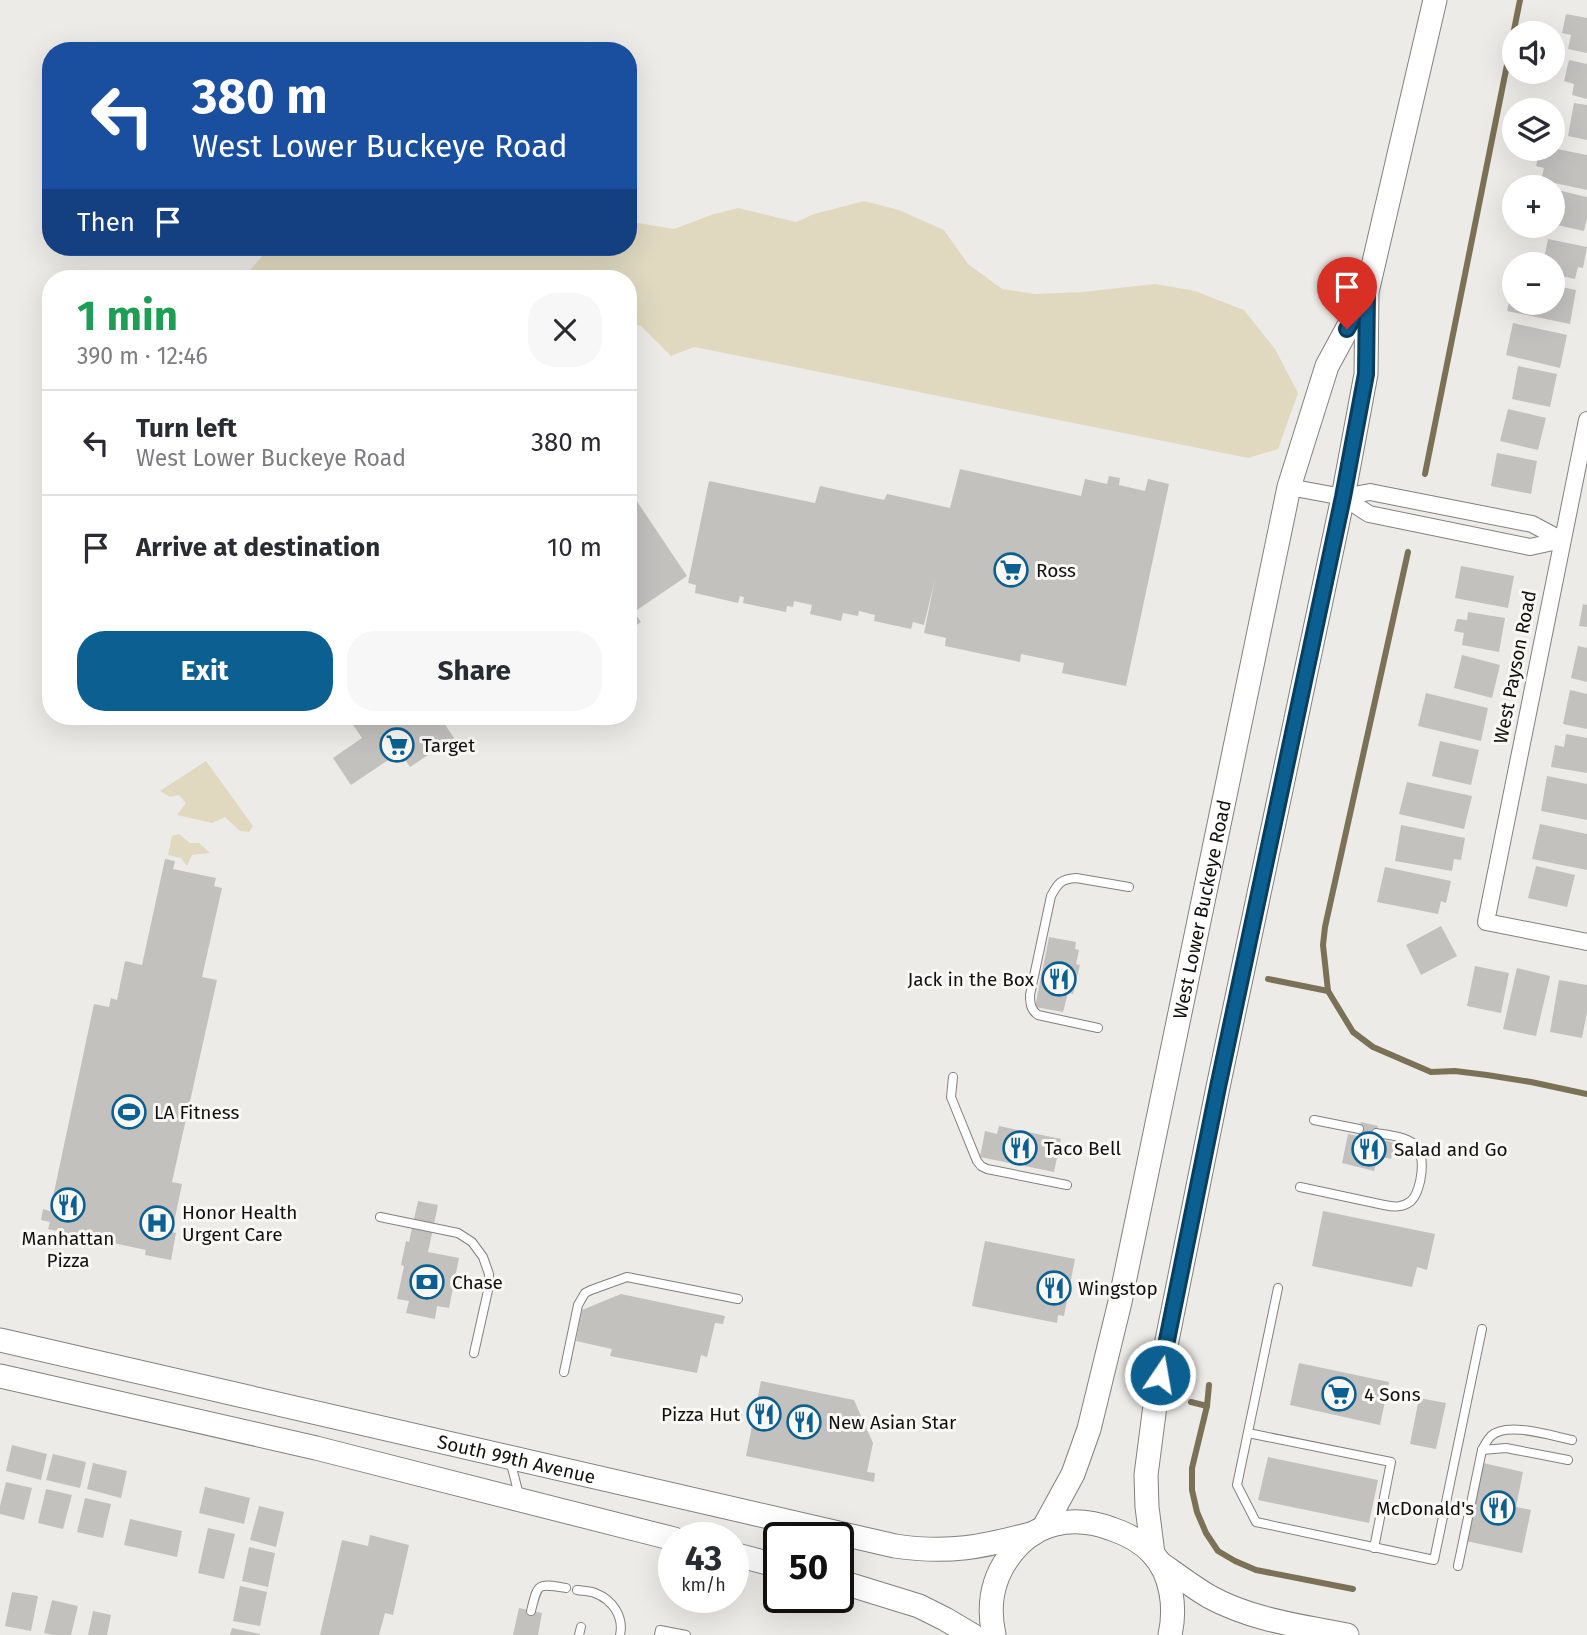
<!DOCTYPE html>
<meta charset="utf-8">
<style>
body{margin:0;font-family:"Fira Sans",sans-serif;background:#f7f7f7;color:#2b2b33;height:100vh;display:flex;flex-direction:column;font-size:26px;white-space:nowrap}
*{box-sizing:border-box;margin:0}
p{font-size:23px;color:#7c7c81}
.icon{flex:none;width:38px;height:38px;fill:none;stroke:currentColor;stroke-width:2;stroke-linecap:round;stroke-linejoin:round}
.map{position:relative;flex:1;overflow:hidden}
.panel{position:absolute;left:42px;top:270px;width:595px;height:455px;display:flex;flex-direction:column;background:#fff;border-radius:28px;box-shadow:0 7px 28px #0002}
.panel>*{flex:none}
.banner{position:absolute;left:42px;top:42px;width:595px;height:214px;border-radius:28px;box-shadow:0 7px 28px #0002;background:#1a4fa0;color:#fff;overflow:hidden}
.fabs{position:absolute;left:1502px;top:21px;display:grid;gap:14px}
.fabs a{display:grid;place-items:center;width:63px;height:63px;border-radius:50%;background:#fff;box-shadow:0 7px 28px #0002;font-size:35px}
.speed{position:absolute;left:658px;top:1522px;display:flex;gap:14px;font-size:35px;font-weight:700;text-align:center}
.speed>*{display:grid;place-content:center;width:91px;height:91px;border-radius:50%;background:#fff;box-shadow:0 7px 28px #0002;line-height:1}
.speed small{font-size:18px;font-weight:400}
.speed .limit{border:4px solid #111;border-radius:10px;background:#fff;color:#111}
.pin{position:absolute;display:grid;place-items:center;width:60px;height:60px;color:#fff;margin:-72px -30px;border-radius:50% 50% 50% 0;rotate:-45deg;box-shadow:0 0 7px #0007}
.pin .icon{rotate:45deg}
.me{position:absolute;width:77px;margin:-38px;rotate:12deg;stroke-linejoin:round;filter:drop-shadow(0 0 5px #0008)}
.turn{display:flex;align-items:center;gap:24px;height:147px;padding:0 35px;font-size:32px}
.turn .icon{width:91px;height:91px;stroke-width:2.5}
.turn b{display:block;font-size:49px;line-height:60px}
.then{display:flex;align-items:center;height:66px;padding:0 35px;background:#0003;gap:14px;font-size:26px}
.round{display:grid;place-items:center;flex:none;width:74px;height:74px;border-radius:28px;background:#f7f7f7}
.head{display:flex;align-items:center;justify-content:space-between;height:119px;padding:0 35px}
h1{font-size:42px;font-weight:700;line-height:52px;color:#1e9e55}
.primary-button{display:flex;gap:14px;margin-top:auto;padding:14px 35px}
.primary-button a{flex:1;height:80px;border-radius:28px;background:#0c6091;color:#fff;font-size:28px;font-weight:700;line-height:80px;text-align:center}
.primary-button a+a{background:#f7f7f7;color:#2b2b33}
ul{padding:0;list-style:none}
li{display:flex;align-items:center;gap:21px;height:105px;padding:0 35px;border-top:2px solid #e1e1e2}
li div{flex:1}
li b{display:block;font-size:26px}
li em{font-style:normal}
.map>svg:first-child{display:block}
</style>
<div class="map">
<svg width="1587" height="1635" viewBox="0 0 1587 1635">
<rect width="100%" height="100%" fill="#ecebe7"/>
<!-- green -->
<g fill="#e0d9c0">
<polygon points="864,201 899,210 944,230 968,264 1002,289 1035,294 1083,292 1155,284 1195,291 1244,310 1275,349 1298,393 1278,449 1248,458 694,347 671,356 641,326 628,322 628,278 243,278 264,254 265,247 628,247 628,220 632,222 674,229 711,215 738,208 796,222 814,214"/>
<polygon points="206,761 253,826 249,832 240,831 225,817 212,823 177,815 186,803 179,795 170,797 160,791"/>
<polygon points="179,834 190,843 199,843 210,853 192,855 187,866 181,858 168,855 172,836"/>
</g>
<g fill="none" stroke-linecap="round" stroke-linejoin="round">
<!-- stream -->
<g stroke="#7a7156" stroke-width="6">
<polyline points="1425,474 1520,0"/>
<polyline points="1408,552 1325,927 1323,945 1328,991 1353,1032 1373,1047 1431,1072 1455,1071 1487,1075 1531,1082 1587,1094"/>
<polyline points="1268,979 1328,991"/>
<polyline points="1209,1385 1207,1406 1192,1468 1192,1490 1197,1512 1206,1533 1218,1551 1235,1561 1256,1570 1353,1589"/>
<polyline points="1191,1402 1207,1406"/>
</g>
</g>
<!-- building -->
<g fill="#c2c1be">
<polygon points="1566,14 1587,18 1587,53 1568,49 1571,35 1562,33"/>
<polygon points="1569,60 1587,64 1587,99 1572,95 1574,84 1564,81"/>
<polygon points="1574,103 1587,105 1587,140 1568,136"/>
<polygon points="1552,148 1587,155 1587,190 1541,180 1544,168 1536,166 1540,149"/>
<polygon points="1553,189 1587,197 1587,218 1584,231 1552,224"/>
<polygon points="1548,239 1587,247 1583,268 1578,267 1575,279 1552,274 1552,264 1543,264"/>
<polygon points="1513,285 1514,303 1552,303 1552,285 1576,290 1570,324 1507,311"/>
<polygon points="1513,323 1567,335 1560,368 1506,355"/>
<polygon points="1518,366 1557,374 1550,407 1512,399"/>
<polygon points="1508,409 1546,418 1538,450 1500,441"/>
<polygon points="1497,453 1537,461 1531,494 1491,486"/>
<polygon points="960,469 1081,496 1085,479 1107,484 1109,476 1120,478 1119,485 1145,491 1148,479 1169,484 1126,686 1062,673 1064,663 1021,654 1020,662 945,646 946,638 924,633 935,579 924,625 913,622 911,629 874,621 875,615 859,611 858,616 843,613 841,621 810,614 812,605 794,601 793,607 787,606 786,612 743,603 744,597 740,596 738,603 695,593 696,585 688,583 709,481 815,503 820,486 884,500 887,494 950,508"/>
<polygon points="628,488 687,576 634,612 641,622 628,631"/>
<polygon points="1461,566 1514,576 1508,608 1455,598"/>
<polygon points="1583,604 1587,605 1587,627 1579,626"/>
<polygon points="1468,612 1505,618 1499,652 1462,645 1464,633 1454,631 1457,619 1467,620"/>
<polygon points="1578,646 1587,648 1587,682 1571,678"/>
<polygon points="1462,655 1500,665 1492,698 1454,688"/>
<polygon points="1570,690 1587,694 1587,729 1563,724"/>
<polygon points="1426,693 1488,708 1481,741 1418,726"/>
<polygon points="347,716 454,716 444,723 454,738 410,767 400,752 351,785 333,758 362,738"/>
<polygon points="1566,734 1587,738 1587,773 1551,767 1555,745 1564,747"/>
<polygon points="1440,741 1479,750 1471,785 1432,776"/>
<polygon points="1547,776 1587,784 1587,820 1541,811"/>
<polygon points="1407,782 1472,796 1464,829 1399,814"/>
<polygon points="1540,824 1587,834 1587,870 1532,859"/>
<polygon points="1401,825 1465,838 1461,860 1454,859 1452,871 1395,861"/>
<polygon points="165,859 175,861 173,869 216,878 214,886 222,888 202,977 217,980 172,1182 182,1184 172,1232 176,1233 171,1260 145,1255 146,1250 48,1229 50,1222 41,1220 43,1209 50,1211 94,1004 109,1007 111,998 117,1000 125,961 142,965"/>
<polygon points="1536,866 1575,875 1567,907 1528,898"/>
<polygon points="1385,867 1451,881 1446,903 1441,901 1438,914 1377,902"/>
<polygon points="1441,926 1457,956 1421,975 1406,945"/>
<polygon points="1049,937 1076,942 1075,949 1079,950 1076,964 1080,965 1073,994 1068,993 1063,1012 1035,1007"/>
<polygon points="1475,966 1509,973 1501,1013 1467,1006"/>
<polygon points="1517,968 1550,976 1536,1036 1503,1029"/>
<polygon points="1559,980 1587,985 1587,1012 1582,1038 1550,1032"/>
<polygon points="1361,1122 1378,1126 1375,1138 1395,1143 1391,1159 1378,1156 1374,1171 1342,1163 1348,1134 1358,1136"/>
<polygon points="999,1126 1061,1139 1054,1172 980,1157 985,1131 997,1134"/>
<polygon points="418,1201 438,1205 428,1252 459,1258 449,1308 437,1306 435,1319 406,1313 409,1301 397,1299 404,1266 401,1265 406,1241 409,1242"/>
<polygon points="1323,1211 1435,1234 1427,1270 1417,1267 1412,1287 1312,1266"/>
<polygon points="985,1241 1075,1259 1064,1316 1058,1315 1057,1323 972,1306"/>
<polygon points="621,1294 725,1316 723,1324 715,1323 707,1357 701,1355 697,1373 610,1356 612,1349 576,1341 582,1310"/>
<polygon points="1299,1363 1389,1382 1380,1425 1290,1405"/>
<polygon points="761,1381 854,1400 873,1443 867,1472 875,1473 874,1482 746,1456"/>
<polygon points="1419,1398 1446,1403 1436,1449 1410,1444"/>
<polygon points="12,1445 47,1454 41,1480 6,1471"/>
<polygon points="53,1454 86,1462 80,1488 46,1480"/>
<polygon points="1268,1457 1378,1480 1369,1523 1258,1500"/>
<polygon points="93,1463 127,1471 121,1498 87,1489"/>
<polygon points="1483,1463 1523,1472 1516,1507 1531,1510 1522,1553 1466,1541"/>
<polygon points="6,1482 32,1488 24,1520 0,1514 0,1506"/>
<polygon points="205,1487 250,1498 244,1524 199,1513"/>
<polygon points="46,1489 72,1495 63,1529 38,1523"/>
<polygon points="85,1498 111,1504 103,1538 77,1532"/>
<polygon points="259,1506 284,1512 276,1547 250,1540"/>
<polygon points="130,1519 182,1531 177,1557 124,1545"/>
<polygon points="208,1528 235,1534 224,1579 198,1573"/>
<polygon points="370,1535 409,1545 393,1615 385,1613 379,1635 320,1635 342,1540 368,1546"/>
<polygon points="249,1547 275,1553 268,1587 242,1581"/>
<polygon points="240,1586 267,1592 260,1626 233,1621"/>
<polygon points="12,1592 38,1596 31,1631 5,1626"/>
<polygon points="52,1600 78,1606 71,1635 53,1635 44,1633"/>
<polygon points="519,1608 542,1613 538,1635 513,1635"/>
<polygon points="93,1611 111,1615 107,1635 88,1635"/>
<polygon points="232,1628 260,1634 260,1635 230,1635"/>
</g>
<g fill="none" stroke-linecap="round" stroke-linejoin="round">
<defs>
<g id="lane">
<path d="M1098,1028L1038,1015C1031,1010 1030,1004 1030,995L1051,896C1058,883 1061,879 1076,878L1129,887"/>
<polyline points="953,1077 951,1097 953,1102 977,1161 981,1166 987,1169 1067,1185"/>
<polyline points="1314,1120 1359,1129"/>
<path d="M1300,1187L1384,1205C1394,1207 1402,1208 1411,1201C1422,1190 1427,1154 1414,1144C1404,1136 1388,1135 1376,1133"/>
<polyline points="380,1217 458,1233 472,1242 483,1257 489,1274 489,1286 474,1353"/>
<polyline points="1278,1288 1237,1485 1256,1522 1434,1560 1482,1329"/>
<polyline points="564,1372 578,1305 585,1293 591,1290 627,1277 738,1299"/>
<polyline points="1248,1433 1391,1462 1374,1548"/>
<polyline points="1482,1450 1506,1448 1568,1460"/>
<polyline points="510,1460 519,1495"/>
<path d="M1458,1566L1482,1450C1484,1446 1487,1440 1491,1436C1507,1421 1552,1436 1572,1440"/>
<path d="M577,1590C583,1591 590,1591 595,1593C613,1600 624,1617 620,1635"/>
<path d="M531,1611C538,1583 537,1583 566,1588"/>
<polyline points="579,1635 581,1627"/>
<polyline points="659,1635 660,1630 686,1635"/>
</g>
<g id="street">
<polyline points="1587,420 1486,922 1587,942"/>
<polyline points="1289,487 1343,497 1370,492 1380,494 1532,524 1562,540"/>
<polyline points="1343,497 1369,514 1530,547 1562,540"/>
</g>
<g id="secondary">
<path id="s1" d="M0,1340L895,1546C949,1554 983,1547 1034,1533"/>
<polyline points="0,1376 316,1448 674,1539"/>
<path id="s2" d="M1044,1527L1073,1474L1089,1429L1120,1302L1289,487L1327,366L1366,294"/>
<polyline points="733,1554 779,1566"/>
<polyline points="1153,1554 1147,1507 1146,1475 1157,1390 1218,1087 1343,497 1366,374 1367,292 1435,0"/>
<path d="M1160,1563C1177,1575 1193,1587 1210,1597C1252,1620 1301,1626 1347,1635"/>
<polyline points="838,1581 919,1606 945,1619 972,1635"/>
<path d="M994,1635C988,1608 991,1582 1008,1558C1033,1522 1072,1514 1112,1529C1127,1534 1142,1542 1153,1554C1172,1575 1176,1608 1170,1635"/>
</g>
</defs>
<!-- lane casing -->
<use href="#lane" stroke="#82817e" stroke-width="10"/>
<!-- street casing -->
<use href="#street" stroke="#82817e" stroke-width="18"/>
<!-- secondary casing -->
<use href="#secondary" stroke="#82817e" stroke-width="25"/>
<!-- lane -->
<use href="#lane" stroke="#fff" stroke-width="8"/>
<!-- street -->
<use href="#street" stroke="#fff" stroke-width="16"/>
<!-- secondary -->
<use href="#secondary" stroke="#fff" stroke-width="23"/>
</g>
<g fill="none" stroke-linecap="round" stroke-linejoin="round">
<defs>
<polyline id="route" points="1160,1375 1218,1087 1343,497 1366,374 1367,292 1347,329"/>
</defs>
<!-- route casing -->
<use href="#route" stroke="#083e5e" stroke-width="18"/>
<!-- route -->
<use href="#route" stroke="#0c6091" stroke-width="12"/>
</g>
<!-- icons -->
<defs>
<symbol id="supermarket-ring" viewBox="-11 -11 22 22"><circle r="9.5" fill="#f9f8f4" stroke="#0c6091" stroke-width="1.5"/><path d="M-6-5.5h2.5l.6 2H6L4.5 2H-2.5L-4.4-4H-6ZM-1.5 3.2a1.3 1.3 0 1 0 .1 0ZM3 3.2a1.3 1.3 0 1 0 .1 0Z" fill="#0c6091"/></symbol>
<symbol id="restaurant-ring" viewBox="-11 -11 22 22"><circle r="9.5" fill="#f9f8f4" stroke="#0c6091" stroke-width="1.5"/><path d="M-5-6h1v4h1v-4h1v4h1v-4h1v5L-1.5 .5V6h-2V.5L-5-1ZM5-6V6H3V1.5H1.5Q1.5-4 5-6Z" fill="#0c6091"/></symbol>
<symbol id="stadium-ring" viewBox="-11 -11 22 22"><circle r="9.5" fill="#f9f8f4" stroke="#0c6091" stroke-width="1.5"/><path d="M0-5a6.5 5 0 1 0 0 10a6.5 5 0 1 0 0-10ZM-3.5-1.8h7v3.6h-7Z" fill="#0c6091"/></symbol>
<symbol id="hospital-ring" viewBox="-11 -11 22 22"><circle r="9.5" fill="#f9f8f4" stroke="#0c6091" stroke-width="1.5"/><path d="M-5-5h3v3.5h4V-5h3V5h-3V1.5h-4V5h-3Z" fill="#0c6091"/></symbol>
<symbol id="bank-ring" viewBox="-11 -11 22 22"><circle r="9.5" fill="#f9f8f4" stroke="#0c6091" stroke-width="1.5"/><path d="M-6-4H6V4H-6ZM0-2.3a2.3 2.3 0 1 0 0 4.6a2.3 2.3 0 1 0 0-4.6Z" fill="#0c6091"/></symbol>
</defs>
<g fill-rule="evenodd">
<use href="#supermarket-ring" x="992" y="551" width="38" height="38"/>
<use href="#supermarket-ring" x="378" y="726" width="38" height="38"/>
<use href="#restaurant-ring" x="1040" y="960" width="38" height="38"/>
<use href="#stadium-ring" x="110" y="1093" width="38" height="38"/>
<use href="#restaurant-ring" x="1001" y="1129" width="38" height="38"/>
<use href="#restaurant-ring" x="1350" y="1130" width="38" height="38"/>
<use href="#restaurant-ring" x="49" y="1186" width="38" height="38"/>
<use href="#hospital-ring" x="138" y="1204" width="38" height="38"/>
<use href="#bank-ring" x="408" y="1263" width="38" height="38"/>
<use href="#restaurant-ring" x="1035" y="1269" width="38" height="38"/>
<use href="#supermarket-ring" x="1320" y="1375" width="38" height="38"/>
<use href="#restaurant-ring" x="745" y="1395" width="38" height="38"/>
<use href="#restaurant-ring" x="785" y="1403" width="38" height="38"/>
<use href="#restaurant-ring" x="1479" y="1489" width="38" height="38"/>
</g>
<g text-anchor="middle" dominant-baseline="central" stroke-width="6" stroke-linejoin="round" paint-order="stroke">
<!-- poi labels -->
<g font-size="19" fill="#10100e" stroke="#f9f8f4" text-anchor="start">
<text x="1036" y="570">Ross</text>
<text x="422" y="745">Target</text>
<text x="1034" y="979" text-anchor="end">Jack in the Box</text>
<text x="154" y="1112">LA Fitness</text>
<text x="1044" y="1148">Taco Bell</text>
<text x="1394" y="1149">Salad and Go</text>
<text x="182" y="1212">Honor Health<tspan x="182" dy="22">Urgent Care</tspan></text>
<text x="68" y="1238" text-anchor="middle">Manhattan<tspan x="68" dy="22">Pizza</tspan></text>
<text x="452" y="1282">Chase</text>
<text x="1078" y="1288">Wingstop</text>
<text x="1364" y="1394">4 Sons</text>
<text x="740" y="1414" text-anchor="end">Pizza Hut</text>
<text x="828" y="1422">New Asian Star</text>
<text x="1474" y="1508" text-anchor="end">McDonald's</text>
</g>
<!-- street labels -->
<g font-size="19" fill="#10100e" stroke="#f9f8f4">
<text transform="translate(1515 667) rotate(-79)">West Payson Road</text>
<text stroke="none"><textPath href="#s2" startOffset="640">West Lower Buckeye Road</textPath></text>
<text stroke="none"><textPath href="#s1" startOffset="530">South 99th Avenue</textPath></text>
</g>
</g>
</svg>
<div class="fabs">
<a><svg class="icon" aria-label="sound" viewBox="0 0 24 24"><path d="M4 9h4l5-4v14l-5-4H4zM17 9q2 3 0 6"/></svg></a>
<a><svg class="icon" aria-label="layers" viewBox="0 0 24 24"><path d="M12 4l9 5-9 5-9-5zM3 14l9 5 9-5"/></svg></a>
<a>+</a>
<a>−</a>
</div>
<div class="speed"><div>43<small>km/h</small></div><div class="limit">50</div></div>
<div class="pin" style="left:1347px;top:329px;background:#d93025"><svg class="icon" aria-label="arrive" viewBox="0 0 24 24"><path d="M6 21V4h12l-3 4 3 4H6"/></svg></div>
<svg class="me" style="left:1160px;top:1375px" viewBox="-20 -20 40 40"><circle r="17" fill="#0c6091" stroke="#fff" stroke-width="3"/><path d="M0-11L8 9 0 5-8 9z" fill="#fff"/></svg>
<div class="banner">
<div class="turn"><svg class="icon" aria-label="left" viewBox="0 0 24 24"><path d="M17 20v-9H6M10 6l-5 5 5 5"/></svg><div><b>380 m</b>West Lower Buckeye Road</div></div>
<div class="then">Then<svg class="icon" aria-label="arrive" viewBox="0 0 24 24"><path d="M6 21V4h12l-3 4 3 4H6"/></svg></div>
</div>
<section class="panel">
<div class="head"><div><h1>1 min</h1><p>390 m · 12:46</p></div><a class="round"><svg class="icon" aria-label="close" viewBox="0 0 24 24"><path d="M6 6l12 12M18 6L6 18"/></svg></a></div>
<ul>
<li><svg class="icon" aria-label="left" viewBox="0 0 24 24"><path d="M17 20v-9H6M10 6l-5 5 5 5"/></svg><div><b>Turn left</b><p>West Lower Buckeye Road</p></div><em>380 m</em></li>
<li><svg class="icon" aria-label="arrive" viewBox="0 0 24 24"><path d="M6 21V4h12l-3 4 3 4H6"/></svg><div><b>Arrive at destination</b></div><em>10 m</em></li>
</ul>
<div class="primary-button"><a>Exit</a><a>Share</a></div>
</section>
</div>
